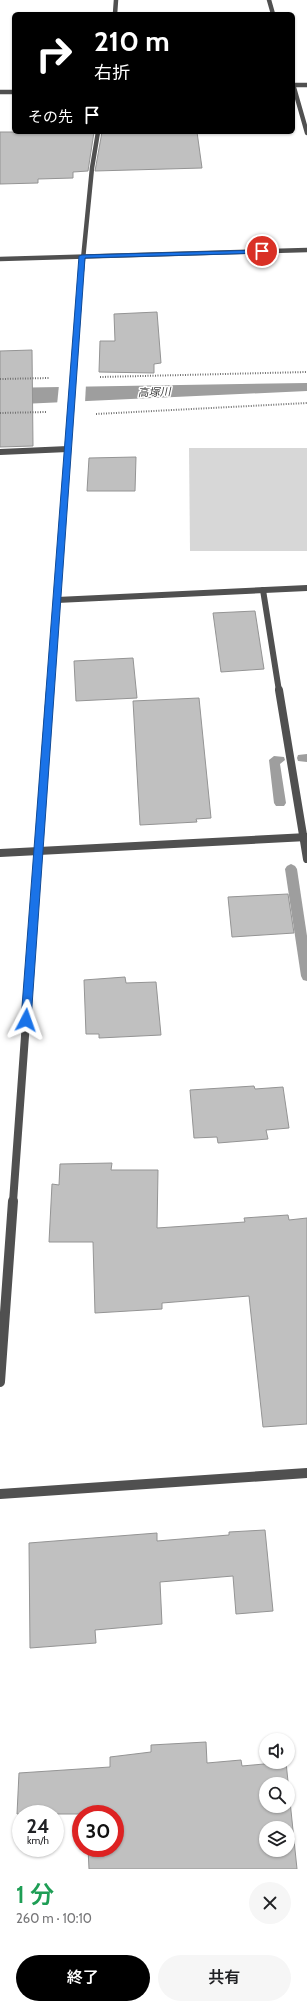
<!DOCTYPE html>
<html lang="ja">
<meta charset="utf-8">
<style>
body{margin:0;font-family:Cabin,"Noto Sans JP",sans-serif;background:#f6f6f6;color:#202124;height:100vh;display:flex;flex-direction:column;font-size:15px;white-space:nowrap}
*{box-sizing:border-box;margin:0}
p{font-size:13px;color:#757577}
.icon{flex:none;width:22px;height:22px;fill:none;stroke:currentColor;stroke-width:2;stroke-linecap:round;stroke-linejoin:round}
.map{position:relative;height:1869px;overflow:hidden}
.side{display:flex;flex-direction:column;background:#fff;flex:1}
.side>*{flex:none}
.guide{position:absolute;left:12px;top:12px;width:283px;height:122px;border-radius:6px;box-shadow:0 1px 3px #0004;background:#000;color:#fff;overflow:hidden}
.controls{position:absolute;left:259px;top:1733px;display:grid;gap:8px}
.controls a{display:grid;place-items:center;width:36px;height:36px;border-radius:50%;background:#fff;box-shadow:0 1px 3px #0004;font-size:20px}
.speed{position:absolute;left:12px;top:1805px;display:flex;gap:8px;font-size:20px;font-weight:700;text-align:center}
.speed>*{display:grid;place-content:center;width:52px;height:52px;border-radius:50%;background:#fff;box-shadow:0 1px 3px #0004;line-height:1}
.speed small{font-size:10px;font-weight:400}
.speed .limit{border:6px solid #d22;background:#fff;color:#111}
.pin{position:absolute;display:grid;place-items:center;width:34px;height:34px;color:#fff;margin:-17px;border:2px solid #fff;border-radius:50%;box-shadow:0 1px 4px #0007}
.me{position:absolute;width:44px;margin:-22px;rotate:4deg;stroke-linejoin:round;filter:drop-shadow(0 0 3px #0008)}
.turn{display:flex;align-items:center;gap:14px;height:84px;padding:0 16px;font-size:18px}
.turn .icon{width:52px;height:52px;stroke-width:2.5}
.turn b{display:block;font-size:28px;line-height:34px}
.then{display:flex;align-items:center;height:38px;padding:0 16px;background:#0003;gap:8px;font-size:15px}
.round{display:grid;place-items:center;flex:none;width:42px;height:42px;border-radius:21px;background:#f6f6f6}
.summary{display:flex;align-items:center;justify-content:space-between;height:68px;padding:0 16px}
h1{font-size:24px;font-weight:600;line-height:30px;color:#1e9e55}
.cta{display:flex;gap:8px;margin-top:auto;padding:8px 16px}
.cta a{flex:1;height:46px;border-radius:24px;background:#000;color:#fff;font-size:16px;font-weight:600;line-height:46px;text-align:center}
.cta a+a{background:#f6f6f6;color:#202124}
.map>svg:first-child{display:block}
</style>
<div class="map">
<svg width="307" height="1869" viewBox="0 0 307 1869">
<rect width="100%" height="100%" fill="#fff"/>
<!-- green -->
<polygon fill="#d7d7d7" points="189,448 307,448 307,551 190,551"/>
<!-- water -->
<polygon fill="#9e9e9e" points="307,383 307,391 0,405 0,388"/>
<!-- pier -->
<polygon fill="#fff" points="86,384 85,403 57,405 59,385"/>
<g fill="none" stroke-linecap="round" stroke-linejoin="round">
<!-- stream -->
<g fill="#9e9e9e" fill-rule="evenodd">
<polygon points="307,754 307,762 298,761 297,758 298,755"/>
<polygon points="274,756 284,757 285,760 280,764 286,803 284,806 276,806 274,803 269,760"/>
<polygon points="291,864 295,866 297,869 307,936 307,981 303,980 301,976 285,869 287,866"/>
</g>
</g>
<!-- building -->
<g fill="#c0c0c0" stroke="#949494" fill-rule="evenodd">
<polygon points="0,132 94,132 88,171 73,172 73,178 38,179 38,183 0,184"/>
<polygon points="102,132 197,132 202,168 95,171"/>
<polygon points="157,312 161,363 154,364 154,373 99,372 100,341 115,341 114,314"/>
<polygon points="32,350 33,446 0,447 0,351"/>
<polygon points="136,457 135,491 87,491 89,458"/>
<polygon points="255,611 264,669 221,672 213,613"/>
<polygon points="133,658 137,698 76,701 74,661"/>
<polygon points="199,698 211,818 196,819 197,822 140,825 133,701"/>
<polygon points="288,894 294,933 232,937 228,897"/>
<polygon points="125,977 126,983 156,982 161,1035 99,1038 99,1034 86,1034 84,980"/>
<polygon points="254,1086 255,1089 283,1087 289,1128 266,1130 268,1139 218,1143 217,1137 194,1138 190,1090"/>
<polygon points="112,1163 111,1170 158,1170 157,1228 245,1222 244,1218 288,1215 289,1220 307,1218 307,1424 263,1427 249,1296 162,1303 162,1309 95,1313 93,1242 49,1242 52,1184 59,1185 60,1164"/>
<polygon points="265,1530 273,1611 236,1614 233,1576 160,1582 162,1624 95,1630 96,1643 30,1648 29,1543 157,1533 157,1541 229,1535 229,1532"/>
<path d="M206,1742L207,1763L241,1760L242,1766L286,1762L297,1869H89L88,1848H115V1814H17L19,1773L110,1767V1757L151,1752V1745ZM266,1784H288V1806H266ZM266,1828H288V1850H266Z"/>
</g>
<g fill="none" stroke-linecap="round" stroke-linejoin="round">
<!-- path -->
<g stroke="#727272" stroke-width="2" stroke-dasharray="1 1.5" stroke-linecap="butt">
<polyline points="100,377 307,372"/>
<polyline points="0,379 49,378"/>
<polyline points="0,413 46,412"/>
<polyline points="96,414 307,403"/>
</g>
<!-- minor-far3 -->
<g stroke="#505050" stroke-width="4.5">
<polyline points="115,14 116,0"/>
<polyline points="293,85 307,85"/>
<polyline points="0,92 14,92"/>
<polyline points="0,259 307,250"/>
<polyline points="79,300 92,168 98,132"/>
</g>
<!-- minor-far2 -->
<g stroke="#505050" stroke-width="6">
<polyline points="0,452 68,449"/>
<polyline points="263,590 279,691"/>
<polyline points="57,600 307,588"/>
<polyline points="50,691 79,299"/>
</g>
<!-- minor-far1 -->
<g stroke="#505050" stroke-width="8">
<polyline points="279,690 307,859"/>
<polyline points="0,853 307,837"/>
<polyline points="13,1202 50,690"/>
</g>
<!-- minor -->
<g stroke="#505050" stroke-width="10">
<polyline points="0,1382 13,1201"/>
<polyline points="0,1494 307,1473"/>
</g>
<!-- tertiary -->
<g stroke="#505050" stroke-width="4.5">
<polyline points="269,0 273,14"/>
<polyline points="293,84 307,133"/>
</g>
</g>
<!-- route -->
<polygon fill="#1a73e8" stroke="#114b97" points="262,250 265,251 264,253 85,258 31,1020 26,1024 21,1020 79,256 82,255"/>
<g text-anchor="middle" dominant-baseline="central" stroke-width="3" stroke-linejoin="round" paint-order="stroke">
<!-- far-water labels -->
<g font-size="11" font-style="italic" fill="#3f3f3f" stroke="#fff">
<text transform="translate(154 392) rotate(-2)">高塚川</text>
</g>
</g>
</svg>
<div class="controls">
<a><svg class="icon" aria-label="sound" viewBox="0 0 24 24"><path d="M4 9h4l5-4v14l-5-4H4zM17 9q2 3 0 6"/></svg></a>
<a><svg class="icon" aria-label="search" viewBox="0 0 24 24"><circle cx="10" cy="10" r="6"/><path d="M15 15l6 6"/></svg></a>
<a><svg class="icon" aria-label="layers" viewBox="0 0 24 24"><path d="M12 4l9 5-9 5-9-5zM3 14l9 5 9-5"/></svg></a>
</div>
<div class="speed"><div>24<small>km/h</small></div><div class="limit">30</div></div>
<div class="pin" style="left:262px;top:251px;background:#d93025"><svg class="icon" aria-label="arrive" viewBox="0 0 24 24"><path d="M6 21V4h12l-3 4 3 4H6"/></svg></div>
<svg class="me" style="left:26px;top:1020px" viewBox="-20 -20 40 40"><path d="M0-17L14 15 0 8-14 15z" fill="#1a73e8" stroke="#fff" stroke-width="4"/></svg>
<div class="guide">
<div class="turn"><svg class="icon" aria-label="right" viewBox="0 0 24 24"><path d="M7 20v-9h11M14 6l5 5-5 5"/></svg><div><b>210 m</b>右折</div></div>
<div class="then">その先<svg class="icon" aria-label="arrive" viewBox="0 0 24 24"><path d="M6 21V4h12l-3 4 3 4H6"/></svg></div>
</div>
</div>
<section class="side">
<div class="summary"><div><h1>1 分</h1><p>260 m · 10:10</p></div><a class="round"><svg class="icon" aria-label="close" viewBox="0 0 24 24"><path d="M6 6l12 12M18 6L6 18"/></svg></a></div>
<div class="cta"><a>終了</a><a>共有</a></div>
</section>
